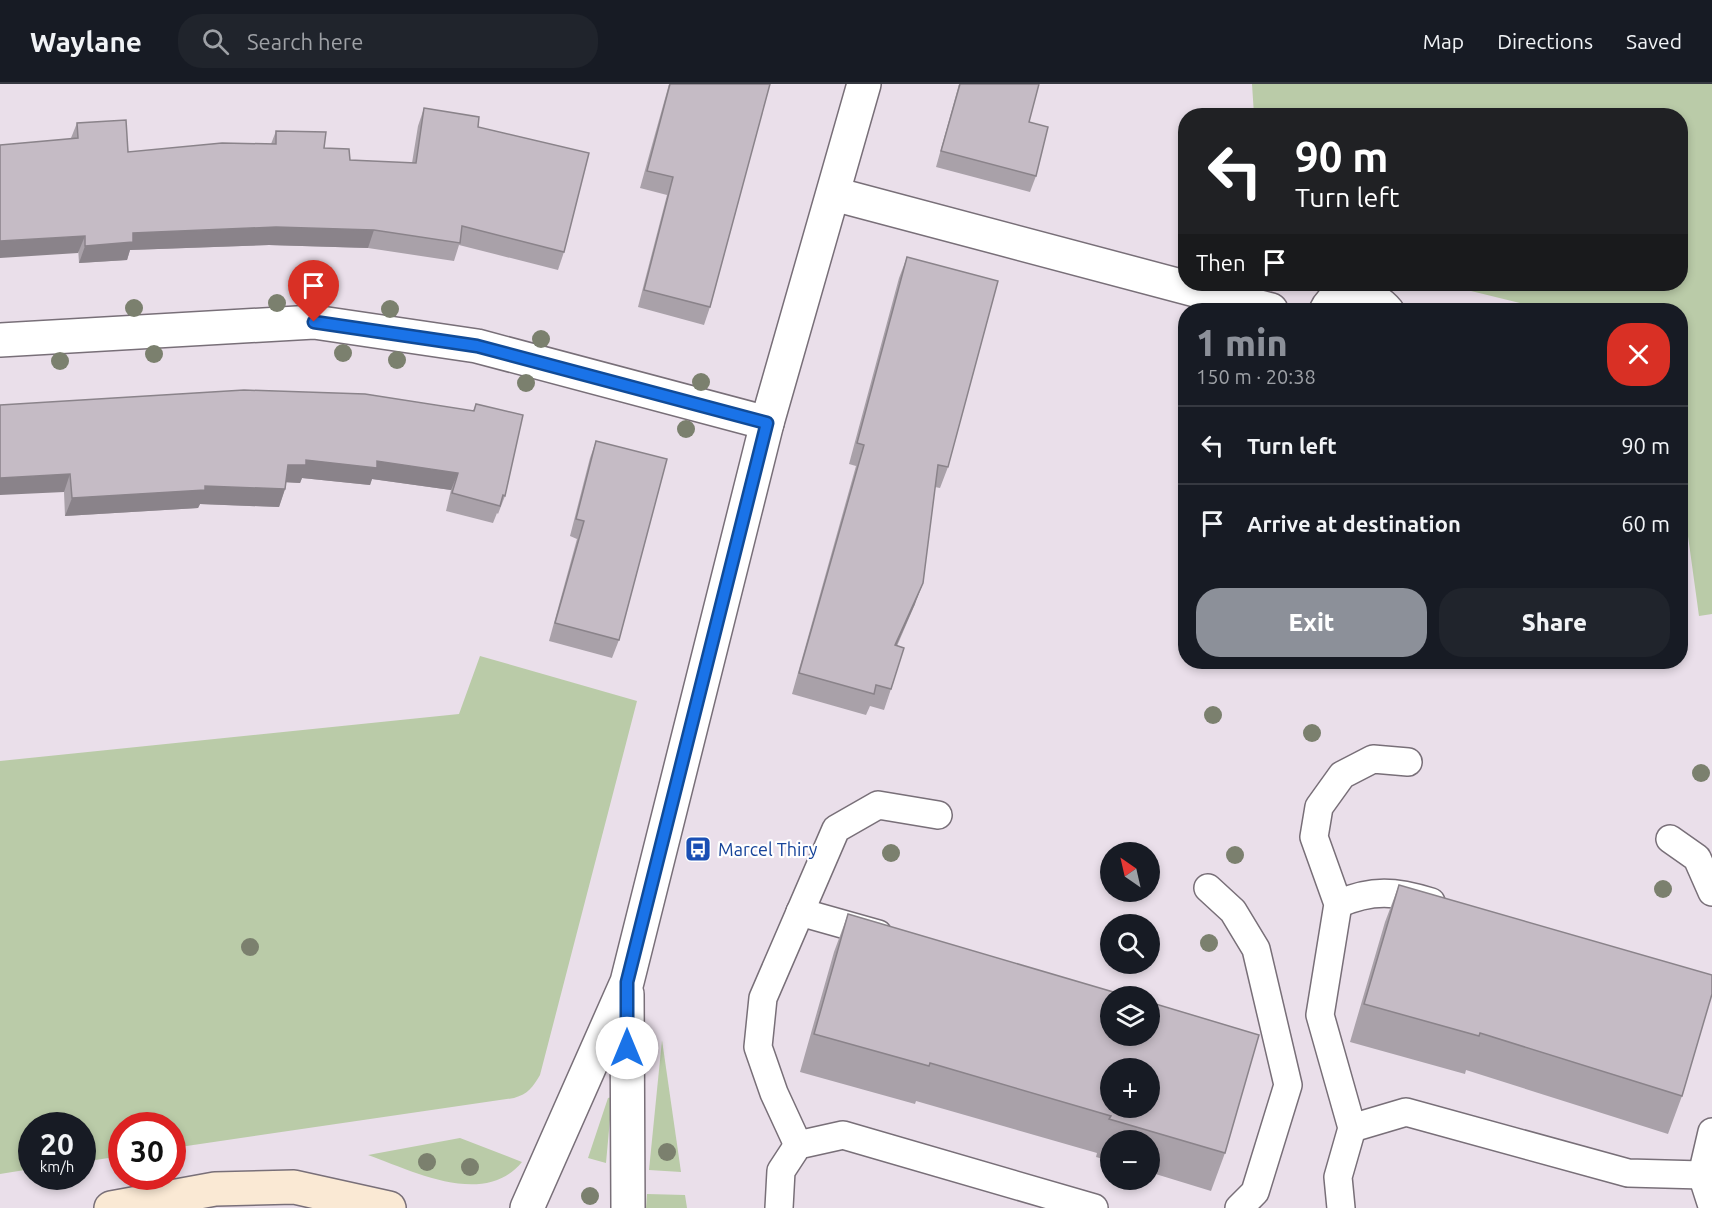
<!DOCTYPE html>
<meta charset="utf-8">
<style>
body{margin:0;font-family:Ubuntu,sans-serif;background:#20242c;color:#f1f3f6;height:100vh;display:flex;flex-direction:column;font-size:22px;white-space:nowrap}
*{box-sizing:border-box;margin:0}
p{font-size:20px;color:#9ea1a6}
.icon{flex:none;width:33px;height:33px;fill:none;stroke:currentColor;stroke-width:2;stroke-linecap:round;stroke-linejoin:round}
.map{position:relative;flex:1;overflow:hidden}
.details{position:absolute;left:1178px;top:219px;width:510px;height:366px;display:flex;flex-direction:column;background:#171b24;border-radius:24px;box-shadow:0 3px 9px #0003}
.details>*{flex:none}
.top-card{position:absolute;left:1178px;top:24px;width:510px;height:183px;border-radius:24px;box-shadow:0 3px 9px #0003;background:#202124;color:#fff;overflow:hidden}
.needle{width:39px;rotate:326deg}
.controls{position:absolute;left:1100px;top:758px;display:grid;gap:12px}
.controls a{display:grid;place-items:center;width:60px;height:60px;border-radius:50%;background:#171b24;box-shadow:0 3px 9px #0003;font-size:30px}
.speed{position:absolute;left:18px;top:1028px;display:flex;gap:12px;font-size:30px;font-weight:700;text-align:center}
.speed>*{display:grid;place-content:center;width:78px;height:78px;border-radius:50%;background:#171b24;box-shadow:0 3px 9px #0003;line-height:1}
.speed small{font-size:15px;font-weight:400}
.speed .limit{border:9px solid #d22;background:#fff;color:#111}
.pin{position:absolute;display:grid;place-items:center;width:51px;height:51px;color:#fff;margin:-62px -26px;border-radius:50% 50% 50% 0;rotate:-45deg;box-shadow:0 0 6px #0007}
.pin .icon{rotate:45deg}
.me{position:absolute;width:66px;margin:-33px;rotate:0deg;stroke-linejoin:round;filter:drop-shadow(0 0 4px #0008)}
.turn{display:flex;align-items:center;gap:21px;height:126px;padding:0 18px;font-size:27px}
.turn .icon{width:78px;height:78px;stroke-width:2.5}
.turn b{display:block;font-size:42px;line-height:51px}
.then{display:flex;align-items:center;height:57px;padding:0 18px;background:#0003;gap:12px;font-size:22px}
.round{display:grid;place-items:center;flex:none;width:63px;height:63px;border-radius:24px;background:#20242c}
.head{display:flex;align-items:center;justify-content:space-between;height:102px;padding:0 18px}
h1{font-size:36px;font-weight:800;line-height:45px;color:#8c9099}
.action{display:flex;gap:12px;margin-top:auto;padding:12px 18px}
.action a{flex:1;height:69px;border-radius:24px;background:#8c9099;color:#fff;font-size:24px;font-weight:800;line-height:69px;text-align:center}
.action a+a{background:#20242c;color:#f1f3f6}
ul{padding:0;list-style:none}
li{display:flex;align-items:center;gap:18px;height:78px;padding:0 18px;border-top:2px solid #363941}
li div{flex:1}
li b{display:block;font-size:22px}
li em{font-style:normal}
header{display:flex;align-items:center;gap:36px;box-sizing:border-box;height:84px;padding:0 30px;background:#171b24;border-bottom:2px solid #363941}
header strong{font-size:28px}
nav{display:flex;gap:33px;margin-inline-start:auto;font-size:21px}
.search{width:420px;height:54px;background:#20242c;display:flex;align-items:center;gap:15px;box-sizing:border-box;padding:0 21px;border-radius:24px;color:#9ea1a6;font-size:22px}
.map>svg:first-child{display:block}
</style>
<header>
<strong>Waylane</strong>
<div class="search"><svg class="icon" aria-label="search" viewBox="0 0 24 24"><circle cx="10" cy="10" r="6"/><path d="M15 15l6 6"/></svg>Search here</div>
<nav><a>Map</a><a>Directions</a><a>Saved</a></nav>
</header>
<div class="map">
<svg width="1712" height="1124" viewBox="0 0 1712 1124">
<rect width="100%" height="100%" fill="#eadfea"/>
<!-- green -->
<g fill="#bacba8">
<polygon points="1252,0 1712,0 1712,530 1699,532 1680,394 1680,226 1549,226 1471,207 1473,200 1680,200 1680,32 1254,31"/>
<path d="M480,572L637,617L540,991C533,1003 528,1010 514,1014L173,1064L172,1041H122L121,1072L83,1078L82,1041H32L31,1085L0,1090V677L459,630Z"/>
<polygon points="662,956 681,1088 649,1086"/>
<polygon points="612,1013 606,1079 588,1074 608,1014"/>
<path d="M460,1054L522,1078C484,1124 413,1087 368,1071Z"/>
<polygon points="647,1110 685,1111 687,1124 646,1124"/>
</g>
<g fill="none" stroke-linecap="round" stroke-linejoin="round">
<defs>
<g id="lane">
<path d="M1323,226C1337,196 1374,206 1390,226"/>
<polyline points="1670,755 1697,774 1712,808"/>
<polyline points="1208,804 1233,827 1256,865 1288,1001 1255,1108 1239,1124"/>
<path d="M1338,820C1372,805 1396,807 1431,818"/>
<polyline points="800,828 878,850"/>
<polyline points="1352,1044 1406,1028 1628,1089 1702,1091"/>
<polyline points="1712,1048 1702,1091 1712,1122"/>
<polyline points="798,1061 774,1009 758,963 763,914 836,745 878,721 938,731"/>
<polyline points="779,1124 781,1087 798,1061 843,1051 1094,1124"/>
<polyline points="1341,1124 1338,1093 1352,1044 1320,931 1338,820 1314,753 1319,723 1342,691 1373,675 1408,678"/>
</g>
<g id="street">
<polyline points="834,110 1271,226"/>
<polyline points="0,256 314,238 477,262 767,339"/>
<polyline points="627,910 628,1124"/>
<polyline points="527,1124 627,898 767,339 864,0"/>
</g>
<polyline id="secondary" points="111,1124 215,1105 294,1103 389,1124"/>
</defs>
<!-- lane casing -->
<use href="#lane" stroke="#786f78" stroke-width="30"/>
<!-- street casing -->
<use href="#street" stroke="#786f78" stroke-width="36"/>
<!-- secondary casing -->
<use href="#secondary" stroke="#786f78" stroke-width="36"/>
<!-- lane -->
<use href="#lane" stroke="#fff" stroke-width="27"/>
<!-- street -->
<use href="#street" stroke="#fff" stroke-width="33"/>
<!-- secondary -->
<use href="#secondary" stroke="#fae9d4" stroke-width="33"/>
</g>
<!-- trees -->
<g fill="#7b806e">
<circle cx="277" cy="219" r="9"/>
<circle cx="134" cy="224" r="9"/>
<circle cx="390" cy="225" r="9"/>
<circle cx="541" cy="255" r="9"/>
<circle cx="343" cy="269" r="9"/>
<circle cx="154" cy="270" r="9"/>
<circle cx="397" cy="276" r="9"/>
<circle cx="60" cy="277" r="9"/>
<circle cx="701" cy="298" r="9"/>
<circle cx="526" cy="299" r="9"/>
<circle cx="686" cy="345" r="9"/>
<circle cx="1213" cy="631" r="9"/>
<circle cx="1312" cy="649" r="9"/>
<circle cx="1701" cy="689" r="9"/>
<circle cx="891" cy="769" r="9"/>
<circle cx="1235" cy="771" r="9"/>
<circle cx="1663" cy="805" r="9"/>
<circle cx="1209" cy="859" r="9"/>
<circle cx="250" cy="863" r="9"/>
<circle cx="667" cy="1068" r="9"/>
<circle cx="427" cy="1078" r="9"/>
<circle cx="470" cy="1083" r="9"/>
<circle cx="590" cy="1112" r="9"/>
</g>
<!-- wall -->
<g fill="#a9a1a9">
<polygon points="669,0 770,0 710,223 704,241 638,223 667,111 640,104"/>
<polygon points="959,0 1039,0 1029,38 1036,92 1030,108 936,83"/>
<polygon points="424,24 478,43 564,168 558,186 459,161 454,177 368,164 269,161 130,166 127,176 79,179 71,54 77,39 128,68 271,60 276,47 324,64 350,76 412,79 418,42"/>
<polygon points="907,173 948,383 940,404 935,403 915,520 897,562 891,605 884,626 870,622 866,631 792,610 856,382 849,380 899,194"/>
<polygon points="476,320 505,412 498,430 497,429 493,439 446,427 451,406 372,395 370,401 302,394 300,399 286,398 285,405 279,423 200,420 198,424 65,432 64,408 0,321 473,327"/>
<polygon points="596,357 619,556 612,574 549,557 577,455 570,452 590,374"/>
<polygon points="1399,801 1682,1012 1668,1050 1466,986 1465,990 1350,958 1385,838"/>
<polygon points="848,830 1225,1069 1211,1107 1149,1088 1149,1056 1110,1056 1110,1077 1096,1073 1097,1069 916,1017 915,1020 800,988 834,868"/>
</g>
<!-- shaded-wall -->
<g fill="#8a838a">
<polygon points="276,143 374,146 368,164 269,161 130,166 127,176 79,179 85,162 133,149"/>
<polygon points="85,152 78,169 0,174 0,157"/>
<polygon points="306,376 377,377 458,389 451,406 372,395 370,401 302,394 300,399 281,398 288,381"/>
<polygon points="70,390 64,408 0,411 0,394"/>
<polygon points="205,402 285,405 279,423 200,420 198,424 65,432 72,414"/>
<polygon points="923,499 915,520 887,582 895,561"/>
</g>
<!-- building -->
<g fill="#c5bbc5" stroke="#8a838a" stroke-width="1.5" fill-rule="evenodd">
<polygon points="670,0 770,0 710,223 644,206 673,93 647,87"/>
<polygon points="960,0 1039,0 1029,38 1048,43 1036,92 941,67"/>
<polygon points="424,24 479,33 478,43 589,69 564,168 462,142 460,159 374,146 276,143 133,149 133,158 85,162 85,152 0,157 0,61 78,54 77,39 126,36 128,68 222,59 276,60 276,47 326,48 324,64 349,65 350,76 416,79"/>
<polygon points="907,173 998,197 948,383 938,381 923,499 895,561 904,564 891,605 876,601 874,610 799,589 864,361 857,359"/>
<polygon points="244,306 365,310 474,327 476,320 523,331 505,412 503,411 500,422 452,409 458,389 377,377 377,384 306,376 306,381 288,381 285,405 205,402 205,406 72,414 70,390 0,394 0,321"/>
<polygon points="596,357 667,375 619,556 555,539 584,437 576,435"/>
<polygon points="1399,801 1712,891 1712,910 1682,1012 1480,949 1479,952 1364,920"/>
<path d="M848,830L1127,912H1110V951H1149V918L1259,951L1225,1069L1109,1035L1111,1032L930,979L929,982L814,950ZM1110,984H1149V1023H1110Z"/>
</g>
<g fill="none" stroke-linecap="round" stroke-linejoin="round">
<defs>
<polyline id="route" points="314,238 477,262 767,339 627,898 627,964"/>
</defs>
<!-- route casing -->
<use href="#route" stroke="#114b97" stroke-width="15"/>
<!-- route -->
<use href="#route" stroke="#1a73e8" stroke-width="10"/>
</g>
<!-- icons -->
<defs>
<symbol id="bus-square" viewBox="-11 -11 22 22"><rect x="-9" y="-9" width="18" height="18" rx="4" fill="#1a4fb4" stroke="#fff"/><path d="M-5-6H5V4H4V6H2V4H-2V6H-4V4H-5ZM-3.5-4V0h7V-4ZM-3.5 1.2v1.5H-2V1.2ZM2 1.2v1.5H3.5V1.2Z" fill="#fff"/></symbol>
</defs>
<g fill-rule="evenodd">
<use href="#bus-square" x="683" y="750" width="30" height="30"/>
</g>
<g text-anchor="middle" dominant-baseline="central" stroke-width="4.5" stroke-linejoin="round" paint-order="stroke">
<!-- transit labels -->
<g font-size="18" fill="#164399" stroke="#fff" text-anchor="start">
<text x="718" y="765">Marcel Thiry</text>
</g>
</g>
</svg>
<div class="controls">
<a><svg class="needle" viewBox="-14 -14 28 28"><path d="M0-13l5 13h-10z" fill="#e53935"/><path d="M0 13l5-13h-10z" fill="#9ea1a6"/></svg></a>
<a><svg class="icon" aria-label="search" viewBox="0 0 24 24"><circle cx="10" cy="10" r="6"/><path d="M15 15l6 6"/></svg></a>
<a><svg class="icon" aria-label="layers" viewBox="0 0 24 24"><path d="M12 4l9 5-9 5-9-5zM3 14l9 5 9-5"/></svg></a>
<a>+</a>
<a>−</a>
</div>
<div class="speed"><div>20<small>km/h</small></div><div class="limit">30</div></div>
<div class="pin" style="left:314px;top:238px;background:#d93025"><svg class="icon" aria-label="arrive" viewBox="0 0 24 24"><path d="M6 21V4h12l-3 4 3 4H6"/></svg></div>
<svg class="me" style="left:627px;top:964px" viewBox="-20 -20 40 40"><circle r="19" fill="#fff"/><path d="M0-13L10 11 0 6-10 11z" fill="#1a73e8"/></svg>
<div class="top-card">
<div class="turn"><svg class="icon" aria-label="left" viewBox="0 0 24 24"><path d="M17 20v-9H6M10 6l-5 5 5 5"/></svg><div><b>90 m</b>Turn left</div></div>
<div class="then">Then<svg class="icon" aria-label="arrive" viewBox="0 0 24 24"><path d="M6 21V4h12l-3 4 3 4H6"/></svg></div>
</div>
<section class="details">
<div class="head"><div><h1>1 min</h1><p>150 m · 20:38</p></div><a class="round" style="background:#d93025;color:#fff"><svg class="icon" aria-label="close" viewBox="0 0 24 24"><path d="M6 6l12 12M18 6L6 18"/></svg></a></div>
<ul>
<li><svg class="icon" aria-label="left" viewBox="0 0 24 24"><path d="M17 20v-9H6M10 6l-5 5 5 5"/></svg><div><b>Turn left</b></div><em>90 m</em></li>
<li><svg class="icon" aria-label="arrive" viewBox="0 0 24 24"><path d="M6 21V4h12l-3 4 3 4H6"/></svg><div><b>Arrive at destination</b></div><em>60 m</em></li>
</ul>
<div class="action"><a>Exit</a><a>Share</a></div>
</section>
</div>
